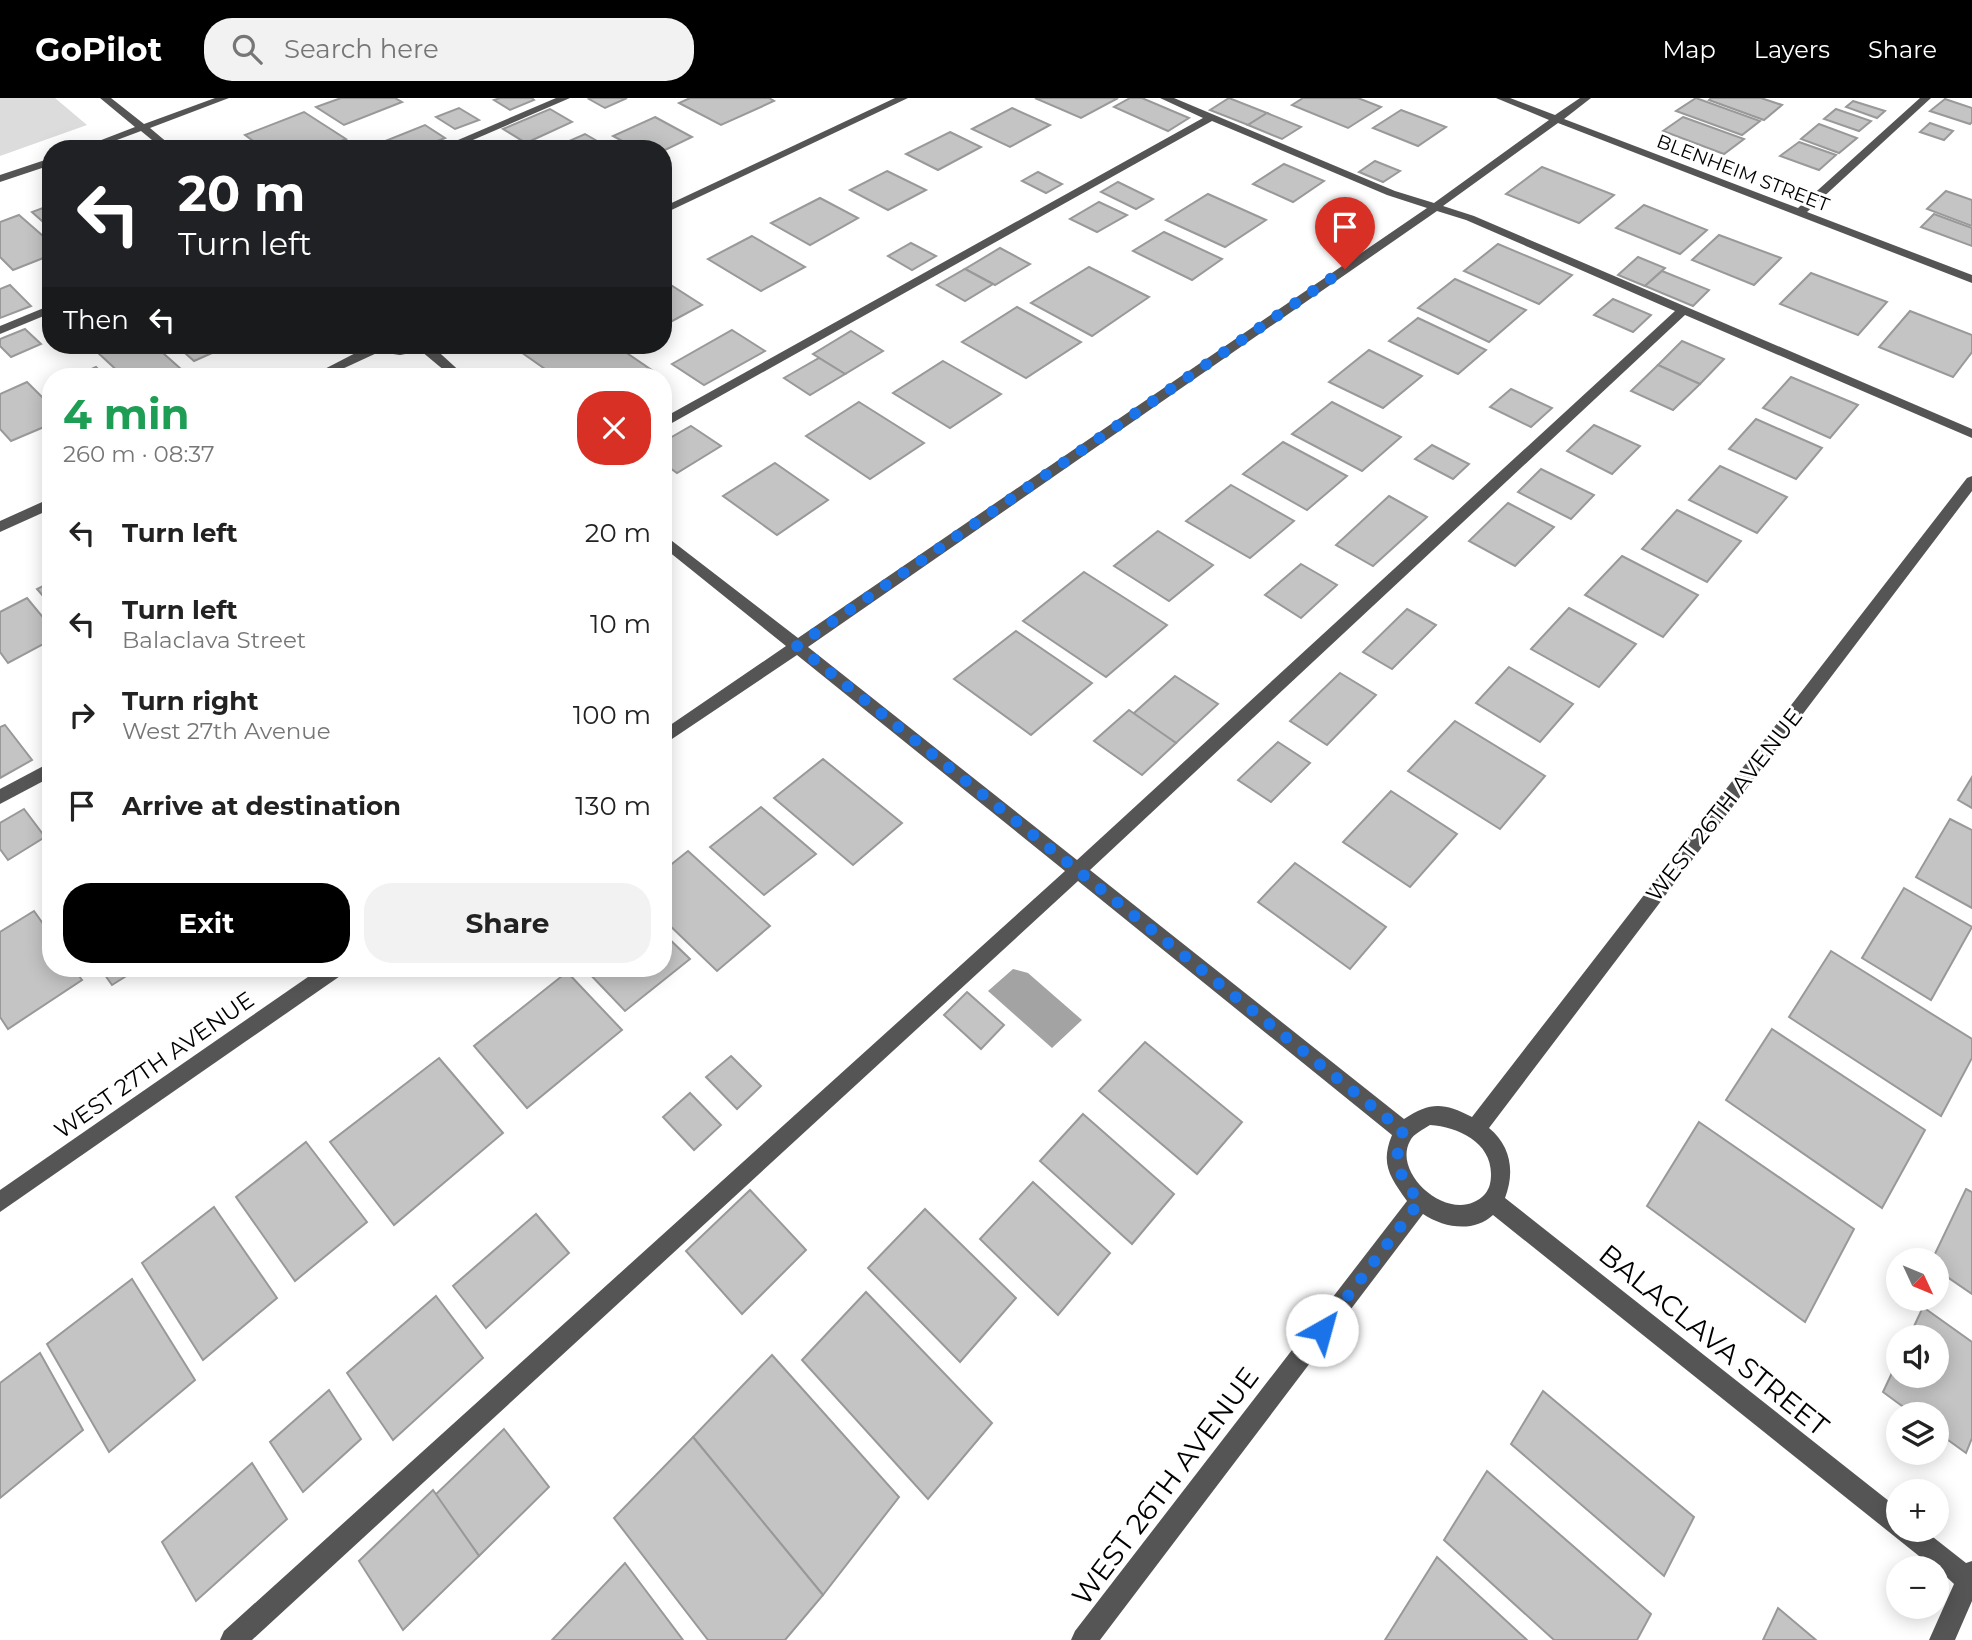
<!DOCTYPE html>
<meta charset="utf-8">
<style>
body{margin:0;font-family:Montserrat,sans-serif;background:#f2f2f2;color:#222;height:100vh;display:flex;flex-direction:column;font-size:26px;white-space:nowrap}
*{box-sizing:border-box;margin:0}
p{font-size:23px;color:#767676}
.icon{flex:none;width:38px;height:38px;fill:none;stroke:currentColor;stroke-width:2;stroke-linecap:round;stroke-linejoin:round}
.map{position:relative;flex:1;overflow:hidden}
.side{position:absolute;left:42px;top:270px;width:630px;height:609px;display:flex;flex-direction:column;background:#fff;border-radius:28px;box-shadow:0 4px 18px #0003}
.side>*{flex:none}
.guide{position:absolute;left:42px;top:42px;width:630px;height:214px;border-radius:28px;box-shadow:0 4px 18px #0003;background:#202124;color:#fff;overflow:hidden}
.needle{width:46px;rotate:134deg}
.tools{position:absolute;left:1886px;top:1150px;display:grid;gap:14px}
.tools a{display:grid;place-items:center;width:63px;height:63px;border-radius:50%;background:#fff;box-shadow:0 4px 18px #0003;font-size:35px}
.pin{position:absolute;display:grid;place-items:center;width:60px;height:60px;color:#fff;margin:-72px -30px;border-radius:50% 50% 50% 0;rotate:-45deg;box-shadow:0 0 7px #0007}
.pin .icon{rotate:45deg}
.me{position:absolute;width:77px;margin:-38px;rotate:38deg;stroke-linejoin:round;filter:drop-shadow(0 0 5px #0008)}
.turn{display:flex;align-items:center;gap:24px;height:147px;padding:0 21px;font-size:32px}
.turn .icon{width:91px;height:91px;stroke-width:2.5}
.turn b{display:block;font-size:49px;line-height:60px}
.then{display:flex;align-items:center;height:66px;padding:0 21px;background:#0003;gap:14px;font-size:26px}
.round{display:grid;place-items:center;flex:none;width:74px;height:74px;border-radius:28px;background:#f2f2f2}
.head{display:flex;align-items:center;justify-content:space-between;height:119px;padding:0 21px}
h1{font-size:42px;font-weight:700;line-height:52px;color:#1e9e55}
.primary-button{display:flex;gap:14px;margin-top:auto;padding:14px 21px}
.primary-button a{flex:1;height:80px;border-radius:28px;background:#000;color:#fff;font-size:28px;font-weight:700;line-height:80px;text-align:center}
.primary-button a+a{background:#f2f2f2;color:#222}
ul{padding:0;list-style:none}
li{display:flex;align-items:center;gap:21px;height:91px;padding:0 21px}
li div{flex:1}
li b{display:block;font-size:26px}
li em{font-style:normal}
header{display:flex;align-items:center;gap:42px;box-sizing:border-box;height:98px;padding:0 35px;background:#000;color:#fff}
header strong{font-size:33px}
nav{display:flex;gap:38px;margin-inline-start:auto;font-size:24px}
.search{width:490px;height:63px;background:#f2f2f2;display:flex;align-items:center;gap:18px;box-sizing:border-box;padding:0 24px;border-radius:28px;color:#767676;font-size:26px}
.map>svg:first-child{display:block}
</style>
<header>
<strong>GoPilot</strong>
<div class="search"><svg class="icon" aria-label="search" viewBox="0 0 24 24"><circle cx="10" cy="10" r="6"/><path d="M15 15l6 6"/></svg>Search here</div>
<nav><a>Map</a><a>Layers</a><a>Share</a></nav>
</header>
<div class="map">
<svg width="1972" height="1542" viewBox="0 0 1972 1542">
<rect width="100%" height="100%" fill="#fff"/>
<!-- green -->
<polygon fill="#dcdcdc" points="0,0 55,0 87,27 0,58"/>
<!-- water -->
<polygon fill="#a3a3a3" points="1013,871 1028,875 1082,922 1052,950 988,893"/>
<!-- building -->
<g fill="#c4c4c4" stroke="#999" stroke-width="2">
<polygon points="341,0 395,0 402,4 344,27 316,9"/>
<polygon points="500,0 532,0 534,2 510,12 494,2"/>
<polygon points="592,0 627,0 605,10 589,1"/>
<polygon points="690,0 769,0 774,3 721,27 679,5"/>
<polygon points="1035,0 1118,0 1081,20"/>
<polygon points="1130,0 1142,0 1189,20 1168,33 1114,9"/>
<polygon points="1229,0 1267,15 1248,27 1210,12"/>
<polygon points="1303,0 1358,0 1381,9 1348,30 1292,7"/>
<polygon points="1696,0 1760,23 1742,37 1676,13"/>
<polygon points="1711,0 1761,0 1782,7 1764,22 1709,2"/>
<polygon points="1945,1 1972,10 1972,24 1970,26 1930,13"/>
<polygon points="1853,3 1885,13 1877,20 1846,9"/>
<polygon points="459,10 479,22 455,31 436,19"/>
<polygon points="1012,10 1050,27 1010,49 972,31"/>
<polygon points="550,11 572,24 526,45 503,31"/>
<polygon points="1836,11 1871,23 1859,33 1824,21"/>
<polygon points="1401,12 1446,29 1418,48 1373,30"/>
<polygon points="304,14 346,41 322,51 264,51 245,37"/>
<polygon points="1267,15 1301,29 1282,41 1248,27"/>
<polygon points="655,19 692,39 663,53 637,51 613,38"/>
<polygon points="1683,19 1744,41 1724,56 1663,33"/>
<polygon points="1930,25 1953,33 1944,42 1920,34"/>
<polygon points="1819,26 1857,40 1839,55 1801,41"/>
<polygon points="425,27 445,40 418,51 368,50"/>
<polygon points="950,34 981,49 938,72 906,56"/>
<polygon points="585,36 611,51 551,51"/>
<polygon points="1799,44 1836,57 1819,72 1780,58"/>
<polygon points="1375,63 1400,73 1383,84 1359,74"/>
<polygon points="1284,66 1324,83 1293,104 1253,86"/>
<polygon points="1542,69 1614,97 1579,125 1506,96"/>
<polygon points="887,73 926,92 888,112 850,92"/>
<polygon points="1038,74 1062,86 1046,95 1022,83"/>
<polygon points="1118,84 1153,101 1136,111 1101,94"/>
<polygon points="1946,93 1972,102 1972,128 1927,111"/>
<polygon points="1208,96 1266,122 1225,149 1166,122"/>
<polygon points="820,100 858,120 810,147 771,125"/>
<polygon points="1099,104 1127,117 1097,134 1070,121"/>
<polygon points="51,107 51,131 32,114"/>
<polygon points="1644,107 1707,132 1680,156 1616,130"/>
<polygon points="1934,116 1972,130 1972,148 1921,129"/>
<polygon points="19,117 51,145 51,157 13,172 0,159 0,124"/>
<polygon points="1164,134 1222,161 1192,182 1133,153"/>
<polygon points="1719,137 1781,160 1754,187 1692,162"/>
<polygon points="752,138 805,169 761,193 708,161"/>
<polygon points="911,145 936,158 912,172 888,158"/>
<polygon points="1498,146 1572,177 1539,206 1464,173"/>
<polygon points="1000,150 1030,166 995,187 965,171"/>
<polygon points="1638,159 1665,170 1645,188 1618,177"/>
<polygon points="1089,169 1149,199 1092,238 1031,205"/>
<polygon points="965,171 993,186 965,203 937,187"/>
<polygon points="1662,173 1709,192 1693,208 1645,188"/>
<polygon points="1811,175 1887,204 1858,237 1780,206"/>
<polygon points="1455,181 1526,212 1489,244 1418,210"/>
<polygon points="663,182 702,207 663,228"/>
<polygon points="10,187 31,208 0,220 0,191"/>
<polygon points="1613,201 1651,217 1633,234 1594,217"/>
<polygon points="1017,209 1081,244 1026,280 962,244"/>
<polygon points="1910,213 1972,237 1972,254 1953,279 1879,249"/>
<polygon points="1418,220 1486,252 1458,276 1389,243"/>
<polygon points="25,231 41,246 11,259 0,248 0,241"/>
<polygon points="732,232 765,253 704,287 672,266"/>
<polygon points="851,233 883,253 845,276 813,256"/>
<polygon points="1682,243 1724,261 1700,286 1658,267"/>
<polygon points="107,247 154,247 182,272 168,278 123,278 95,252"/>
<polygon points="176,247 230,247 194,263"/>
<polygon points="529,247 615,247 653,273 644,278 555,278 518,252"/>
<polygon points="1369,252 1422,278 1383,310 1329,284"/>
<polygon points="819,260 845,276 810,297 784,280"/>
<polygon points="943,263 1001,296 950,330 893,295"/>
<polygon points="1658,267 1700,286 1673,312 1631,293"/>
<polygon points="96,269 105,278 76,278"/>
<polygon points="1791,279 1858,307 1830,340 1763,310"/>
<polygon points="27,284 51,308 51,326 11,343 0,331 0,296"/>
<polygon points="1511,291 1552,310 1531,329 1490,309"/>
<polygon points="859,304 924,345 870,381 806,338"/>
<polygon points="1332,304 1401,339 1362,373 1292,336"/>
<polygon points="1756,321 1822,350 1796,381 1729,351"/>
<polygon points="1594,327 1640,348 1612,376 1567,353"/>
<polygon points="691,328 721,348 677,375 663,365 663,344"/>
<polygon points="1283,344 1347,378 1307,412 1243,376"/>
<polygon points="1432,347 1469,366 1453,381 1415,361"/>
<polygon points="775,365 828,402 777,437 723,398"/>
<polygon points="1720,368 1787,399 1757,435 1689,402"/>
<polygon points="1541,371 1594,397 1571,421 1518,394"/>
<polygon points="1231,387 1294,423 1250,460 1186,423"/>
<polygon points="1389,398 1427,419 1373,468 1336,447"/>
<polygon points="1508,405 1554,429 1515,468 1469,443"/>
<polygon points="1677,412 1741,443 1707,484 1642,451"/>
<polygon points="1158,433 1213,467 1169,503 1114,468"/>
<polygon points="1622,458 1698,497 1663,539 1585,497"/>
<polygon points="1301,466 1337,487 1301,520 1265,497"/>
<polygon points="1084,474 1167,527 1106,579 1023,523"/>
<polygon points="51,484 51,507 37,491"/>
<polygon points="27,500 51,529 51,542 8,565 0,554 0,514"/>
<polygon points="1569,510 1636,546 1599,589 1531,551"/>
<polygon points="1407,511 1436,527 1392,571 1363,554"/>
<polygon points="1016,533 1092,585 1031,637 954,581"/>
<polygon points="1509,569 1573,606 1540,644 1476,605"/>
<polygon points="1340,575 1376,597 1327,647 1290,623"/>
<polygon points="1175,578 1218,606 1176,645 1133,616"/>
<polygon points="1129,612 1176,645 1142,677 1094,643"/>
<polygon points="1455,623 1545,678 1500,731 1408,673"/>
<polygon points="5,627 32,662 0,680 0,629"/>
<polygon points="1278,644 1310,665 1271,704 1238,682"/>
<polygon points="823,661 902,725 853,767 774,700"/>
<polygon points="1972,679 1972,710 1958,702"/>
<polygon points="1391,693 1457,736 1410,789 1343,744"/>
<polygon points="761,709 816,756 764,797 710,749"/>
<polygon points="24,711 45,739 8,762 0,751 0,725"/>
<polygon points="1950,721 1972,732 1972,810 1916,779"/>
<polygon points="688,753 770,828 717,873 663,821 663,773"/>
<polygon points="1295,765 1386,829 1350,871 1258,804"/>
<polygon points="1904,790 1972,829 1931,902 1862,860"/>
<polygon points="34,813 51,837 51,870 73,870 82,882 8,931 0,919 0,834"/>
<polygon points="663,835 690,861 625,913 584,870 663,870"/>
<polygon points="1831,853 1972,941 1972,960 1941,1018 1789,919"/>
<polygon points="100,870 139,870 112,887"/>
<polygon points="567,874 622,932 527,1010 474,948"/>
<polygon points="967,894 1004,927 981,951 944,917"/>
<polygon points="1772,931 1925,1032 1882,1110 1726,1002"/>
<polygon points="1145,944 1242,1024 1197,1076 1099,993"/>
<polygon points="731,958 761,988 737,1011 706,979"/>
<polygon points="439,960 503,1035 394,1127 330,1044"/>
<polygon points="690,995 721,1027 694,1052 663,1019"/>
<polygon points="1083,1016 1174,1096 1132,1146 1040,1063"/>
<polygon points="1699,1024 1854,1131 1805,1224 1647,1108"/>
<polygon points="306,1044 367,1124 295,1183 236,1099"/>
<polygon points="1033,1084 1110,1155 1058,1217 980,1141"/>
<polygon points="1966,1091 1972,1094 1972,1196 1937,1172 1937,1162 1932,1162"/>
<polygon points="750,1092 806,1152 742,1216 686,1153"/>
<polygon points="214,1109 277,1200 203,1262 142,1165"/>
<polygon points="925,1111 1016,1200 960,1264 868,1170"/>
<polygon points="536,1116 569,1155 486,1230 453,1188"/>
<polygon points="132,1181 195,1282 109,1354 47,1246"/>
<polygon points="866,1194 992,1325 928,1401 802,1262"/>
<polygon points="436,1198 483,1260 393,1342 347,1275"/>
<polygon points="1923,1209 1972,1244 1972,1340 1966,1355 1937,1334 1937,1316 1913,1316 1883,1294 1899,1260 1899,1278 1937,1278 1937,1239 1909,1239"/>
<polygon points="40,1255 83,1332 0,1400 0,1285"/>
<polygon points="772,1257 899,1399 823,1497 693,1339"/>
<polygon points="329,1292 361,1341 303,1394 270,1344"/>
<polygon points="1543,1293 1694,1419 1664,1478 1511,1346"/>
<polygon points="504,1331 549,1389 479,1458 435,1397"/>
<polygon points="693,1339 823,1497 785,1542 708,1542 614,1420"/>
<polygon points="252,1365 287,1421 196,1503 162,1444"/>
<polygon points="1487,1373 1651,1516 1637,1542 1554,1542 1444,1442"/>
<polygon points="433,1392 479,1458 403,1532 359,1463"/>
<polygon points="1437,1459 1527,1542 1385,1542"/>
<polygon points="625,1465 683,1542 552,1542"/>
<polygon points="1778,1510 1816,1542 1763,1542"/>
</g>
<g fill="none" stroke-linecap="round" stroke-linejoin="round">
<!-- minor -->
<g fill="#555" fill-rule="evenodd">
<polygon points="100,0 111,0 144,26 215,0 229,0 150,30 175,51 163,51 141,33 93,51 78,51 135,29"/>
<polygon points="556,0 570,0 452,51 437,51"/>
<polygon points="895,0 908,0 663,116 663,109"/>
<path d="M1160,0H1174L1395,93L1434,105L1549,22L1496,0H1510L1555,17L1580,0H1591L1564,21L1798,110L1920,0H1931L1807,114L1972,177V185L1558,25L1443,108L1474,118L1972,331V340L1685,217L1090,772L1404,1021C1430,1004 1443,1004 1472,1019L1967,380L1972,378V393L1489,1030C1511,1048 1515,1074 1505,1100L1899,1411V1432H1924L1966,1465L1972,1463V1503L1955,1542H1929L1954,1486L1937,1470H1934L1493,1117C1474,1135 1444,1130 1423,1116L1100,1542H1071L1075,1533L1407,1103C1390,1079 1380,1066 1392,1037L1078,783L252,1542H220L224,1533L1065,773L797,557L663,647V632L786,548L663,449V436L798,540L1427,110L1387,97L1212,23L663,330V320L1203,20ZM1437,113L1466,122L1675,213L1077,762L808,549ZM1430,1027C1458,1029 1491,1044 1491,1076C1491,1083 1490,1090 1485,1096C1454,1130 1391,1077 1410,1043C1413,1036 1424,1031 1430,1027Z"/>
<polygon points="51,60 51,67 0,84 0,77"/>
<polygon points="51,207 51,215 0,236 0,228"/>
<polygon points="371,247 400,250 431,247 465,278 451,278 421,253 400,257 379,254 327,278 311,278"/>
<polygon points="51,400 51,411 0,434 0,423"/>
<polygon points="51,664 51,679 0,706 0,691"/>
<polygon points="321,870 345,870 343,876 0,1114 0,1092"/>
</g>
</g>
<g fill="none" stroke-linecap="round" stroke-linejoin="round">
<!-- route -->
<path stroke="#1a73e8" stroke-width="12" stroke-dasharray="0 21.6" d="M1322,1232L1420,1103C1400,1082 1391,1061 1403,1033L797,548L1345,171"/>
</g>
<g text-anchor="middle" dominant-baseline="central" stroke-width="6" stroke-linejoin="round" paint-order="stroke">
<!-- far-street labels -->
<g font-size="19" fill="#000" stroke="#fff">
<text transform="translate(1743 75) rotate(21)">BLENHEIM STREET</text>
</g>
<!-- street labels -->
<g font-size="23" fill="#000" stroke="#fff">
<text transform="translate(1724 707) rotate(-52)">WEST 26TH AVENUE</text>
<text transform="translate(154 967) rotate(-35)">WEST 27TH AVENUE</text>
</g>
<!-- near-street labels -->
<g font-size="28" fill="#000" stroke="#fff">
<text transform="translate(1714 1242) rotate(39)">BALACLAVA STREET</text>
<text transform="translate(1165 1388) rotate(-53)">WEST 26TH AVENUE</text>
</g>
</g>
</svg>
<div class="tools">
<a><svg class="needle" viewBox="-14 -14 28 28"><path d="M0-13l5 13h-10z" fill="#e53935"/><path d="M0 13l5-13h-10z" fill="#767676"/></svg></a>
<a><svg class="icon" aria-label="sound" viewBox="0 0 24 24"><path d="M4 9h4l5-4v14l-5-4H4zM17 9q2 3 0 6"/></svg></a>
<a><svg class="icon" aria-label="layers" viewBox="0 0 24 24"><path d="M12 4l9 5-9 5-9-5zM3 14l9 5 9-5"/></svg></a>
<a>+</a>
<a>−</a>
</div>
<div class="pin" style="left:1345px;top:171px;background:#d93025"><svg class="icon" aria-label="arrive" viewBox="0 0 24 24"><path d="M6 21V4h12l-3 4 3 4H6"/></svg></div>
<svg class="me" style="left:1322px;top:1232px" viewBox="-20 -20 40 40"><circle r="19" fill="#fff"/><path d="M0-13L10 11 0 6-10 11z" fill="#1a73e8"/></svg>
<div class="guide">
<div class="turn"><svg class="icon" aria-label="left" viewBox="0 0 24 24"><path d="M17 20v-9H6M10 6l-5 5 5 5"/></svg><div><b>20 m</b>Turn left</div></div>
<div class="then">Then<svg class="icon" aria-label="left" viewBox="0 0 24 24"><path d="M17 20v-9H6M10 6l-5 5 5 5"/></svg></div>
</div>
<section class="side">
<div class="head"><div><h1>4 min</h1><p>260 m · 08:37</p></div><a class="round" style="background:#d93025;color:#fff"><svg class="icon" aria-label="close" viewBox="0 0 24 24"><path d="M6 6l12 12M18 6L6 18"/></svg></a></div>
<ul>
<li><svg class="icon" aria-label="left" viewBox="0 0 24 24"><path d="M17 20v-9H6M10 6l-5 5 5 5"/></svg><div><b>Turn left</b></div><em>20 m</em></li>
<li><svg class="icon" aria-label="left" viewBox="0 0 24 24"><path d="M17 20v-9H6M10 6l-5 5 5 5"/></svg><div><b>Turn left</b><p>Balaclava Street</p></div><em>10 m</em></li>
<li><svg class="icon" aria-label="right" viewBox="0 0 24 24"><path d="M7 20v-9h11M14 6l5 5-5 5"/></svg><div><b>Turn right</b><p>West 27th Avenue</p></div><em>100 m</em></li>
<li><svg class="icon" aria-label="arrive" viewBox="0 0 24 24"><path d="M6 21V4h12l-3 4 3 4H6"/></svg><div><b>Arrive at destination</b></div><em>130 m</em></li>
</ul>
<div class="primary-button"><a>Exit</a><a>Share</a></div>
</section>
</div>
